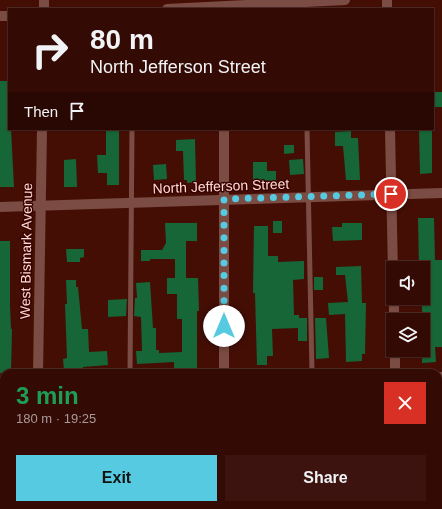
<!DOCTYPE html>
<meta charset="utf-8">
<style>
body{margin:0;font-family:Helvetica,sans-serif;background:#3c130e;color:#f1f3f6;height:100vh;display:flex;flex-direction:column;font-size:15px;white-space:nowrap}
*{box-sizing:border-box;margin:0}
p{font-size:13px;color:#a99a9a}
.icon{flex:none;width:22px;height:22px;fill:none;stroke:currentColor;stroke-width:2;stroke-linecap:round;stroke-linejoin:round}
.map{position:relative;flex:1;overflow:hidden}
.sheet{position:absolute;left:0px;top:369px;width:442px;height:140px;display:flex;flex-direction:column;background:#340a04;border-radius:12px 12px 0 0;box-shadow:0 1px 3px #0004,0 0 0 1px #4e2b26}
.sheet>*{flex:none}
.guide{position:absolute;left:8px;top:8px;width:426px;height:122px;border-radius:0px;box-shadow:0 1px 3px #0004,0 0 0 1px #4e2b26;background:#340a04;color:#f1f3f6;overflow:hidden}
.buttons{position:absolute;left:386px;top:261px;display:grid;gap:8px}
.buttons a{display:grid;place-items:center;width:44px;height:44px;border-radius:0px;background:#340a04;box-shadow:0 1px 3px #0004,0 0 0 1px #4e2b26;font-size:20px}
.pin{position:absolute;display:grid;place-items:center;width:34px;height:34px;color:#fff;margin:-17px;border:2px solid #fff;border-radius:50%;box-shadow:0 1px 4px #0007}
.me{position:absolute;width:44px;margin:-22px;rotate:0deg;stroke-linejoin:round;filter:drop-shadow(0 0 3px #0008)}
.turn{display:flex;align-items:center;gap:14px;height:84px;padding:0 16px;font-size:18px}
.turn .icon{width:52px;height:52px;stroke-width:2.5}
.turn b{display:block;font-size:28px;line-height:34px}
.then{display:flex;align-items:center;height:38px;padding:0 16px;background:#0003;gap:8px;font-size:15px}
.round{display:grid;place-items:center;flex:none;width:42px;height:42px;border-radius:0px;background:#3c130e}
.overview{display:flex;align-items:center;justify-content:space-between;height:68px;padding:0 16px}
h1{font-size:24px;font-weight:700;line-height:30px;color:#1e9e55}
.primary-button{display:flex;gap:8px;margin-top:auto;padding:8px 16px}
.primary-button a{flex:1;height:46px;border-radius:0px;background:#55cae0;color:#111;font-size:16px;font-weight:700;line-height:46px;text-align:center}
.primary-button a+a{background:#3c130e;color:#f1f3f6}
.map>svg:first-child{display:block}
</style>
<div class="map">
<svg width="442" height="509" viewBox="0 0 442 509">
<rect width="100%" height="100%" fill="#450e05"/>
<!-- building -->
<g fill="#166637">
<polygon points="0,81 9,81 9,129 11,129 14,187 0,187"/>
<rect x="433" y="92" width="9" height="15"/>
<polygon points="419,129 432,129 432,173 420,174"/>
<polygon points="106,131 119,131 119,185 107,185 107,173 98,173 97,155 106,155"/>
<polygon points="351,131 351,138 358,138 360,180 346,180 343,146 335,146 335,132"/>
<polygon points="195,139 196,182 187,183 187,180 184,180 183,151 176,151 176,140"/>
<polygon points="284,145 294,145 294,153 284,154"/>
<polygon points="76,159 77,187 64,187 64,160"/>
<polygon points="303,159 304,174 290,175 289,160"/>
<polygon points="253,162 267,162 267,171 276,171 276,181 253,182"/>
<polygon points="166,164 167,179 154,180 153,165"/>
<polygon points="418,218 434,218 435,260 442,260 442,347 435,347 436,362 422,363 423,320 421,298 423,298 423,268 419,268"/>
<rect x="273" y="221" width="9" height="12"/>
<polygon points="165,223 197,223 197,241 186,241 186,278 198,278 199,311 197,311 197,368 174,368 174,362 137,364 136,351 142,351 141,317 134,316 135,298 137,298 136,283 150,282 153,328 156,328 156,350 159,350 159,353 182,352 182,319 177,319 177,294 167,294 167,278 175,278 175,259 150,259 150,261 141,261 141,250 162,250 166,243"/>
<polygon points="342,223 362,223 362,240 333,241 332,227 342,227"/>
<polygon points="254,226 268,226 268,256 278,256 278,262 304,261 304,279 293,280 294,315 299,315 299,318 307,318 307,341 298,341 298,328 272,329 273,356 267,356 267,365 257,365 255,293 253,293"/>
<polygon points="0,241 10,241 10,306 11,329 12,329 11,373 0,373"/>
<polygon points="66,249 84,249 84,257 80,258 80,262 67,262"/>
<polygon points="361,266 362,303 366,303 365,354 362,354 362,361 346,362 345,314 329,315 328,303 348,302 345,275 336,275 336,267"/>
<rect x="314" y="277" width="9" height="13"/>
<polygon points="66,280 76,280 76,287 78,287 82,329 88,329 89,352 107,351 108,365 83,367 83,370 64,371 63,359 67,358 65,304 67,304"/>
<polygon points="127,299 126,316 108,317 108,300"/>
<polygon points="315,318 326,318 329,358 316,359"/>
</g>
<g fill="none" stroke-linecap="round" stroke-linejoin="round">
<!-- service -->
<g stroke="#7b4c43" stroke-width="5">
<polyline points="307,129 312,373"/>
<polyline points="130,373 132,129"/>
<polyline points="316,505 316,509"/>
<polyline points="129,509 129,505"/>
</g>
<!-- minor -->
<g stroke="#7b4c43" stroke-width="10">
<polyline points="44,0 44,9"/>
<polyline points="387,0 387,9"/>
<polyline points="167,9 345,0"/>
<polyline points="0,16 9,16"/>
<polyline points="224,129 224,373"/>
<polyline points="390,129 393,273"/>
<polyline points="0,207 442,193"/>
<polyline points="394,298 394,320"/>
<polyline points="395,350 395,373"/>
<polyline points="38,373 42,129"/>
<polyline points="438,377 442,377"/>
<polyline points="0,392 4,392"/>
<polyline points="224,505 224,509"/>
<polyline points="399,505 399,509"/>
<polyline points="37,509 37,505"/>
</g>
</g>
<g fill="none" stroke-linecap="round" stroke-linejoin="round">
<!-- route -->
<polyline stroke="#55cae0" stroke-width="7" stroke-dasharray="0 12.6" points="224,326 224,199 391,194"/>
</g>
<g text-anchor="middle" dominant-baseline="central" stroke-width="3" stroke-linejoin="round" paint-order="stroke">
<!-- street labels -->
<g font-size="14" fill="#fed9d1" stroke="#390300">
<text transform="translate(221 186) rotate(-2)">North Jefferson Street</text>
<text transform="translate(26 251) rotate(-89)">West Bismark Avenue</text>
</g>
</g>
</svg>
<div class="buttons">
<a><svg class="icon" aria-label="sound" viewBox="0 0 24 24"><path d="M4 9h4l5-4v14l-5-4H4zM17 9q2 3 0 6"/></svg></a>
<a><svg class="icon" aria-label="layers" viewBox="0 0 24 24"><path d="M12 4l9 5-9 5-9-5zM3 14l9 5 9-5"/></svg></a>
</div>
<div class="pin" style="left:391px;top:194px;background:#d93025"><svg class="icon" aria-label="arrive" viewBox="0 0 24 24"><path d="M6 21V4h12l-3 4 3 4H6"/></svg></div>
<svg class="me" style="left:224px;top:326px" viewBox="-20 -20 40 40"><circle r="19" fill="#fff"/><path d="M0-13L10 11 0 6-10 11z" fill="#55cae0"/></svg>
<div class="guide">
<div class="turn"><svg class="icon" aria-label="right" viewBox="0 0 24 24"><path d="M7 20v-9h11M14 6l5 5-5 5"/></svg><div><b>80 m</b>North Jefferson Street</div></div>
<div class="then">Then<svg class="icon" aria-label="arrive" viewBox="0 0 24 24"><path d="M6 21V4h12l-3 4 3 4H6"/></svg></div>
</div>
<section class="sheet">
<div class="overview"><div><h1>3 min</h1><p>180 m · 19:25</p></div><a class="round" style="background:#d93025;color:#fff"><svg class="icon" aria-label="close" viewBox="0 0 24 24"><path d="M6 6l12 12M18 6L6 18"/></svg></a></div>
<div class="primary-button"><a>Exit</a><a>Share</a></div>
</section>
</div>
